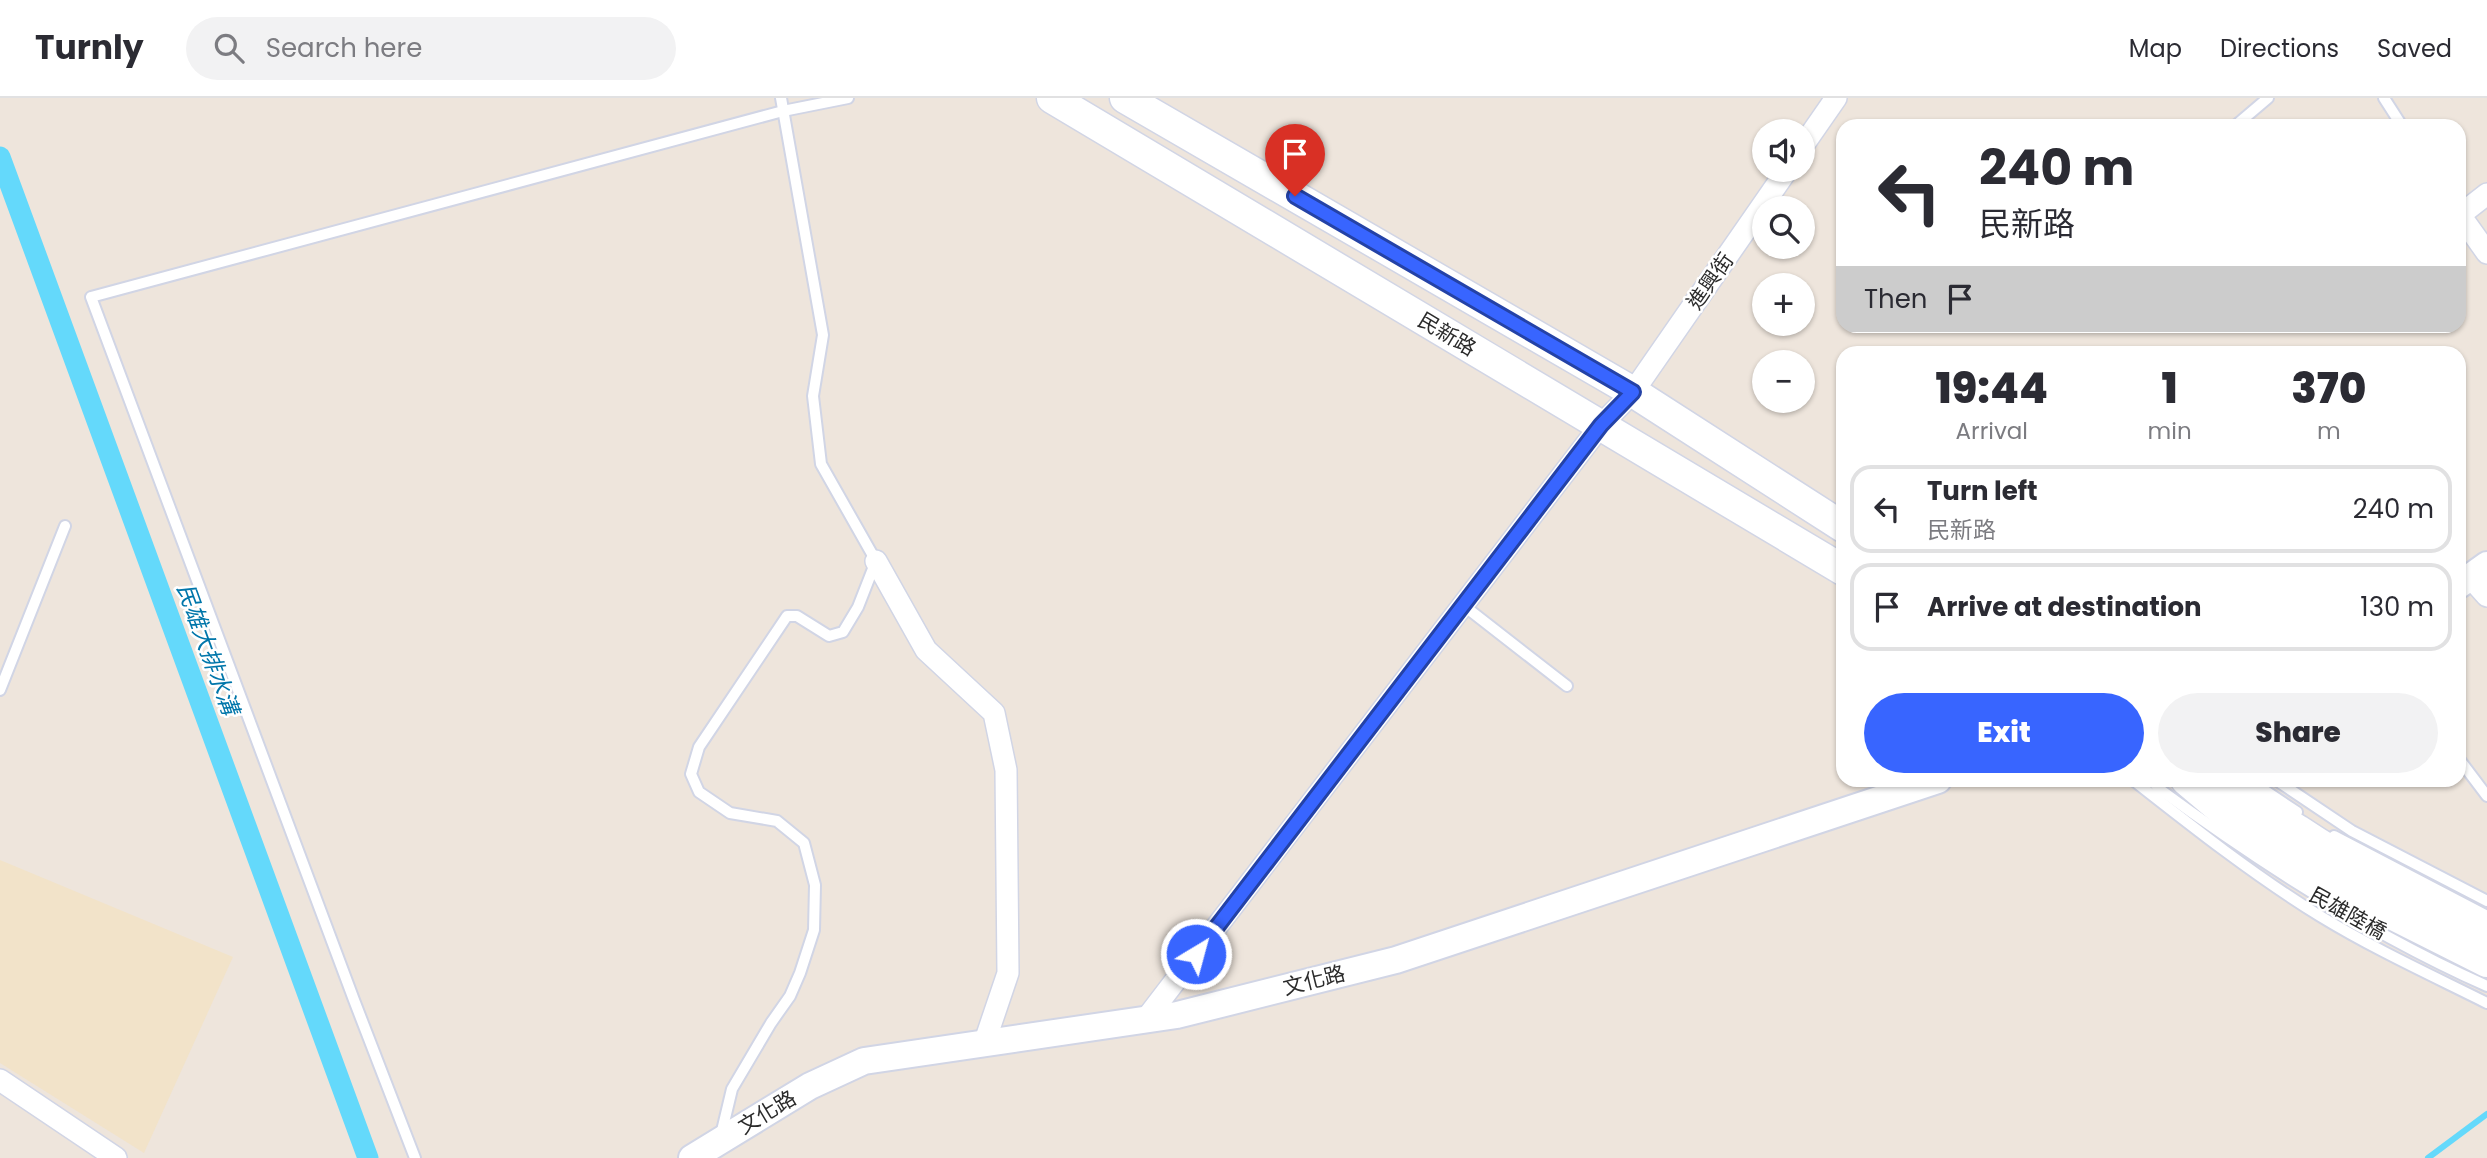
<!DOCTYPE html>
<meta charset="utf-8">
<style>
body{margin:0;font-family:Poppins,"Noto Sans TC",sans-serif;background:#f2f2f3;color:#2b2b33;height:100vh;display:flex;flex-direction:column;font-size:26px;white-space:nowrap}
*{box-sizing:border-box;margin:0}
p{font-size:23px;color:#7c7c81}
.icon{flex:none;width:38px;height:38px;fill:none;stroke:currentColor;stroke-width:2;stroke-linecap:round;stroke-linejoin:round}
.map{position:relative;flex:1;overflow:hidden}
.sheet{position:absolute;left:1836px;top:248px;width:630px;height:441px;display:flex;flex-direction:column;background:#fff;border-radius:21px;box-shadow:0 2px 5px #0004}
.sheet>*{flex:none}
.hud{position:absolute;left:1836px;top:21px;width:630px;height:214px;border-radius:21px;box-shadow:0 2px 5px #0004;background:#fff;color:#2b2b33;overflow:hidden}
.fabs{position:absolute;left:1752px;top:21px;display:grid;gap:14px}
.fabs a{display:grid;place-items:center;width:63px;height:63px;border-radius:50%;background:#fff;box-shadow:0 2px 5px #0004;font-size:35px}
.pin{position:absolute;display:grid;place-items:center;width:60px;height:60px;color:#fff;margin:-72px -30px;border-radius:50% 50% 50% 0;rotate:-45deg;box-shadow:0 0 7px #0007}
.pin .icon{rotate:45deg}
.me{position:absolute;width:77px;margin:-38px;rotate:37deg;stroke-linejoin:round;filter:drop-shadow(0 0 5px #0008)}
.turn{display:flex;align-items:center;gap:24px;height:147px;padding:0 28px;font-size:32px}
.turn .icon{width:91px;height:91px;stroke-width:2.5}
.turn b{display:block;font-size:49px;line-height:60px}
.then{display:flex;align-items:center;height:66px;padding:0 28px;background:#0003;gap:14px;font-size:26px}
.eta{display:flex;justify-content:space-evenly;align-items:center;height:119px;text-align:center}
.eta b{font-size:42px;font-weight:800;line-height:49px}
.action{display:flex;gap:14px;margin-top:auto;padding:14px 28px}
.action a{flex:1;height:80px;border-radius:42px;background:#3865ff;color:#fff;font-size:28px;font-weight:800;line-height:80px;text-align:center}
.action a+a{background:#f2f2f3;color:#2b2b33}
ul{padding:0;list-style:none}
li{display:flex;align-items:center;gap:21px;height:88px;margin:0 14px 10px;padding:0 14px;border:4px solid #e1e1e2;border-radius:21px}
li div{flex:1}
li b{display:block;font-size:26px}
li em{font-style:normal}
header{display:flex;align-items:center;gap:42px;box-sizing:border-box;height:98px;padding:0 35px;background:#fff;border-bottom:2px solid #e1e1e2}
header strong{font-size:33px}
nav{display:flex;gap:38px;margin-inline-start:auto;font-size:24px}
.search{width:490px;height:63px;background:#f2f2f3;display:flex;align-items:center;gap:18px;box-sizing:border-box;padding:0 24px;border-radius:38px;color:#7c7c81;font-size:26px}
.map>svg:first-child{display:block}
</style>
<header>
<strong>Turnly</strong>
<div class="search"><svg class="icon" aria-label="search" viewBox="0 0 24 24"><circle cx="10" cy="10" r="6"/><path d="M15 15l6 6"/></svg>Search here</div>
<nav><a>Map</a><a>Directions</a><a>Saved</a></nav>
</header>
<div class="map">
<svg width="2487" height="1060" viewBox="0 0 2487 1060">
<rect width="100%" height="100%" fill="#eee5dc"/>
<!-- education -->
<polygon fill="#f2e3c9" points="0,762 233,859 144,1055 0,965"/>
<g fill="none" stroke-linecap="round" stroke-linejoin="round">
<!-- stream -->
<polyline stroke="#64d9fb" stroke-width="6" points="2428,1060 2487,1016"/>
<!-- canal -->
<polyline stroke="#64d9fb" stroke-width="21" points="0,59 368,1060"/>
<defs>
<g id="service">
<polyline points="2384,0 2402,28"/>
<polyline points="2235,28 2268,0"/>
<polyline points="1463,507 1567,588"/>
<polyline points="0,592 65,428"/>
<polyline points="2459,661 2487,698"/>
<path d="M2133,682C2194,730 2255,778 2320,818C2374,851 2431,877 2487,905"/>
<path d="M2152,682L2158,690C2261,766 2370,836 2487,888"/>
<polyline points="2276,682 2352,733 2487,803"/>
<polyline points="2255,686 2297,714"/>
<polyline points="2334,738 2487,818"/>
<polyline points="721,1037 732,991 771,925 790,898 800,875 814,832 815,787 804,745 777,723 730,715 699,694 691,676 699,649 787,518 797,518 829,538 843,534 858,509 876,463 821,366 813,298 823,237 781,0"/>
<polyline points="415,1060 354,902 91,199 783,13 848,0"/>
</g>
<g id="minor">
<polyline points="1802,49 1836,0"/>
<polyline points="2487,96 2460,117 2487,155"/>
<polyline points="876,463 926,552 994,615 1006,672 1008,875 984,946"/>
<polyline points="2470,479 2487,498"/>
<polyline points="1146,921 1601,327 1633,294 1787,72"/>
<polyline points="0,982 116,1060"/>
</g>
<g id="tertiary">
<polyline points="2459,487 2487,467"/>
<polyline points="692,1060 810,988 864,963 1177,917 1396,862 1938,682"/>
</g>
<g id="secondary">
<polyline points="1052,0 1843,472"/>
<polyline points="1125,0 1633,294 1843,429"/>
<polyline points="2186,682 2224,714 2326,783 2487,864"/>
<path d="M2227,682C2249,702 2273,717 2298,732C2358,772 2422,806 2487,837"/>
</g>
</defs>
<!-- service casing -->
<use href="#service" stroke="#d1d5e5" stroke-width="14"/>
<!-- minor casing -->
<use href="#minor" stroke="#d1d5e5" stroke-width="24"/>
<!-- tertiary casing -->
<use href="#tertiary" stroke="#d1d5e5" stroke-width="30"/>
<!-- secondary casing -->
<use href="#secondary" stroke="#d1d5e5" stroke-width="33"/>
<!-- service -->
<use href="#service" stroke="#fff" stroke-width="10"/>
<!-- minor -->
<use href="#minor" stroke="#fff" stroke-width="21"/>
<!-- tertiary -->
<use href="#tertiary" stroke="#fff" stroke-width="26"/>
<!-- secondary -->
<use href="#secondary" stroke="#fff" stroke-width="30"/>
</g>
<g fill="none" stroke-linecap="round" stroke-linejoin="round">
<defs>
<polyline id="route" points="1196,856 1601,327 1633,294 1295,98"/>
</defs>
<!-- route casing -->
<use href="#route" stroke="#2442a6" stroke-width="18"/>
<!-- route -->
<use href="#route" stroke="#3865ff" stroke-width="12"/>
</g>
<g text-anchor="middle" dominant-baseline="central" stroke-width="5" stroke-linejoin="round" paint-order="stroke">
<!-- street labels -->
<g font-size="21" fill="#2b2b2b" stroke="#fff">
<text transform="translate(1710 183) rotate(-55)">進興街</text>
<text transform="translate(1447 236) rotate(31)">民新路</text>
<text transform="translate(2348 815) rotate(29)">民雄陸橋</text>
<text transform="translate(1314 882) rotate(-14)">文化路</text>
<text transform="translate(767 1014) rotate(-31)">文化路</text>
</g>
<!-- water labels -->
<g font-size="23" font-style="italic" fill="#0076aa" stroke="#fff">
<text transform="translate(208 551) rotate(70)">民雄大排水溝</text>
</g>
</g>
</svg>
<div class="fabs">
<a><svg class="icon" aria-label="sound" viewBox="0 0 24 24"><path d="M4 9h4l5-4v14l-5-4H4zM17 9q2 3 0 6"/></svg></a>
<a><svg class="icon" aria-label="search" viewBox="0 0 24 24"><circle cx="10" cy="10" r="6"/><path d="M15 15l6 6"/></svg></a>
<a>+</a>
<a>−</a>
</div>
<div class="pin" style="left:1295px;top:98px;background:#d93025"><svg class="icon" aria-label="arrive" viewBox="0 0 24 24"><path d="M6 21V4h12l-3 4 3 4H6"/></svg></div>
<svg class="me" style="left:1196px;top:856px" viewBox="-20 -20 40 40"><circle r="17" fill="#3865ff" stroke="#fff" stroke-width="3"/><path d="M0-11L8 9 0 5-8 9z" fill="#fff"/></svg>
<div class="hud">
<div class="turn"><svg class="icon" aria-label="left" viewBox="0 0 24 24"><path d="M17 20v-9H6M10 6l-5 5 5 5"/></svg><div><b>240 m</b>民新路</div></div>
<div class="then">Then<svg class="icon" aria-label="arrive" viewBox="0 0 24 24"><path d="M6 21V4h12l-3 4 3 4H6"/></svg></div>
</div>
<section class="sheet">
<div class="eta">
<div><b>19:44</b><p>Arrival</p></div>
<div><b>1</b><p>min</p></div>
<div><b>370</b><p>m</p></div>
</div>
<ul>
<li><svg class="icon" aria-label="left" viewBox="0 0 24 24"><path d="M17 20v-9H6M10 6l-5 5 5 5"/></svg><div><b>Turn left</b><p>民新路</p></div><em>240 m</em></li>
<li><svg class="icon" aria-label="arrive" viewBox="0 0 24 24"><path d="M6 21V4h12l-3 4 3 4H6"/></svg><div><b>Arrive at destination</b></div><em>130 m</em></li>
</ul>
<div class="action"><a>Exit</a><a>Share</a></div>
</section>
</div>
